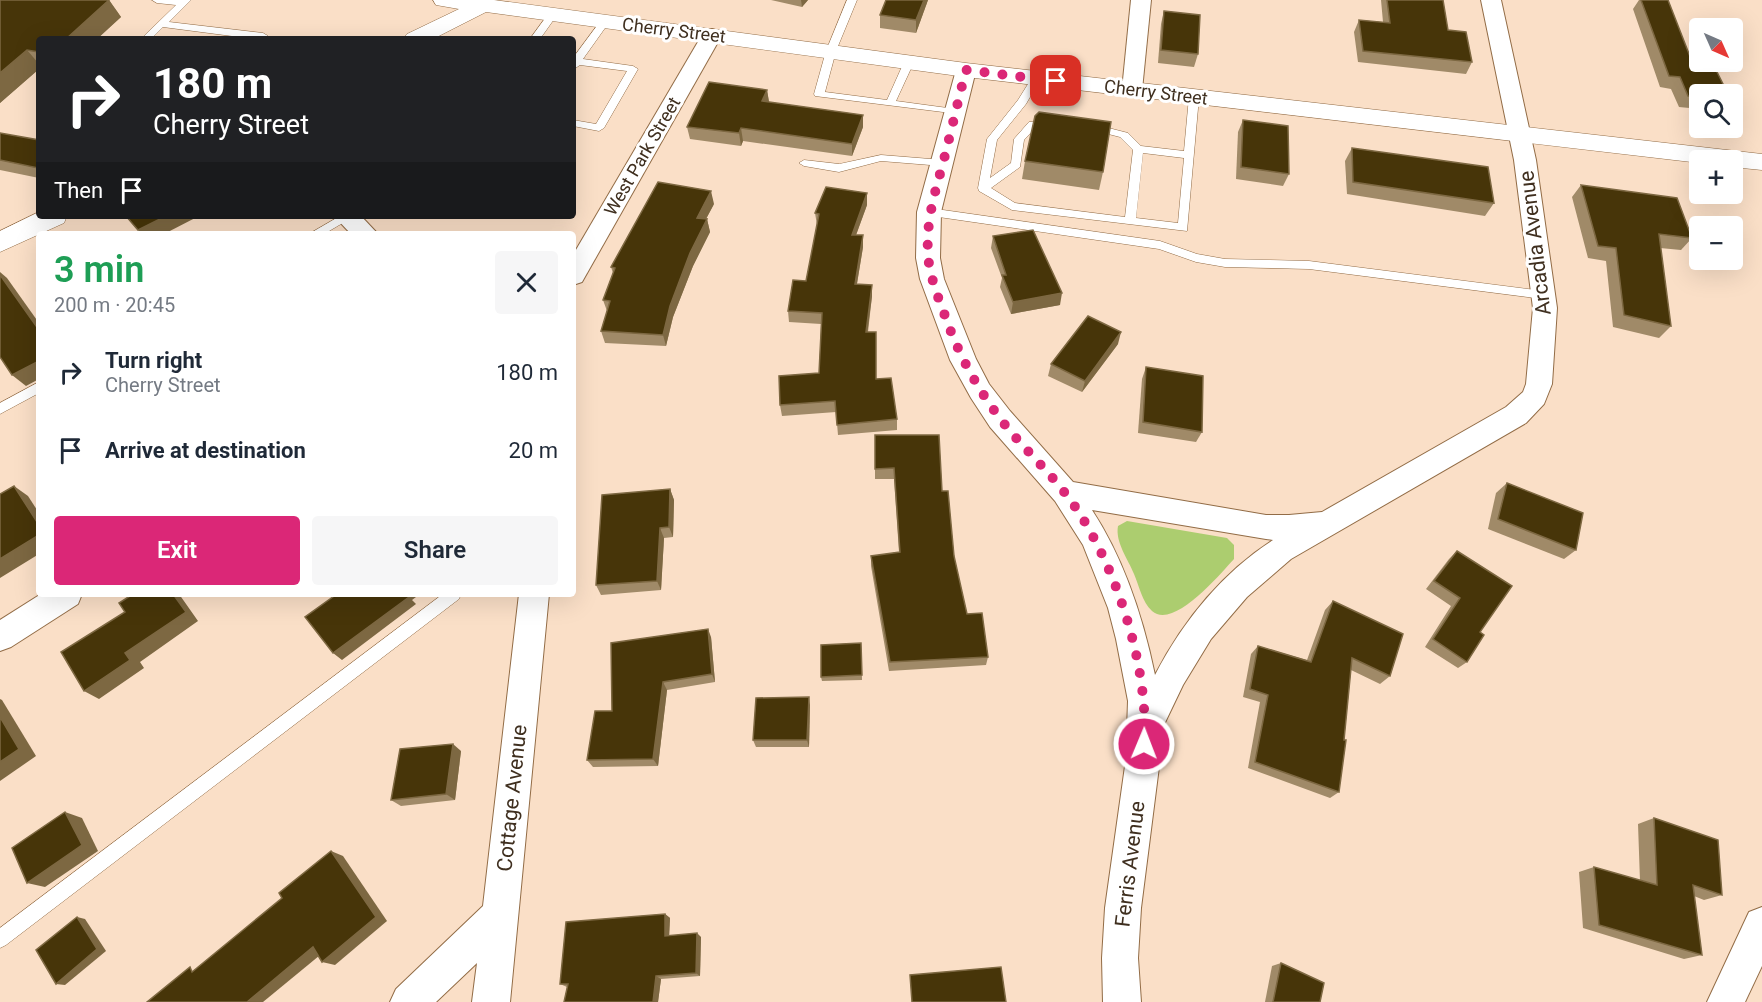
<!DOCTYPE html>
<meta charset="utf-8">
<style>
body{margin:0;font-family:Roboto,sans-serif;background:#f6f6f7;color:#1f2937;height:100vh;display:flex;flex-direction:column;font-size:22px;white-space:nowrap}
*{box-sizing:border-box;margin:0}
p{font-size:20px;color:#747a83}
.icon{flex:none;width:33px;height:33px;fill:none;stroke:currentColor;stroke-width:2;stroke-linecap:round;stroke-linejoin:round}
.map{position:relative;flex:1;overflow:hidden}
.side{position:absolute;left:36px;top:231px;width:540px;height:366px;display:flex;flex-direction:column;background:#fff;border-radius:6px;box-shadow:0 6px 24px #0002}
.side>*{flex:none}
.guide{position:absolute;left:36px;top:36px;width:540px;height:183px;border-radius:6px;box-shadow:0 6px 24px #0002;background:#202124;color:#fff;overflow:hidden}
.needle{width:39px;rotate:135deg}
.fabs{position:absolute;left:1689px;top:18px;display:grid;gap:12px}
.fabs a{display:grid;place-items:center;width:54px;height:54px;border-radius:6px;background:#fff;box-shadow:0 6px 24px #0002;font-size:30px}
.pin{position:absolute;display:grid;place-items:center;width:51px;height:51px;color:#fff;margin:-26px;border-radius:12px;box-shadow:0 3px 9px #0006}
.me{position:absolute;width:66px;margin:-33px;rotate:1deg;stroke-linejoin:round;filter:drop-shadow(0 0 4px #0008)}
.turn{display:flex;align-items:center;gap:21px;height:126px;padding:0 18px;font-size:27px}
.turn .icon{width:78px;height:78px;stroke-width:2.5}
.turn b{display:block;font-size:42px;line-height:51px}
.then{display:flex;align-items:center;height:57px;padding:0 18px;background:#0003;gap:12px;font-size:22px}
.round{display:grid;place-items:center;flex:none;width:63px;height:63px;border-radius:6px;background:#f6f6f7}
.headline{display:flex;align-items:center;justify-content:space-between;height:102px;padding:0 18px}
h1{font-size:36px;font-weight:600;line-height:45px;color:#1e9e55}
.button{display:flex;gap:12px;margin-top:auto;padding:12px 18px}
.button a{flex:1;height:69px;border-radius:6px;background:#db2777;color:#fff;font-size:24px;font-weight:600;line-height:69px;text-align:center}
.button a+a{background:#f6f6f7;color:#1f2937}
ul{padding:0;list-style:none}
li{display:flex;align-items:center;gap:18px;height:78px;padding:0 18px}
li div{flex:1}
li b{display:block;font-size:22px}
li em{font-style:normal}
.map>svg:first-child{display:block}
</style>
<div class="map">
<svg width="1762" height="1002" viewBox="0 0 1762 1002">
<rect width="100%" height="100%" fill="#fadfc7"/>
<!-- green -->
<path fill="#accd6f" d="M1127,521L1227,538L1234,545V559C1220,574 1174,630 1152,611C1142,602 1139,585 1134,574C1128,559 1115,542 1118,526Z"/>
<g fill="none" stroke-linecap="round" stroke-linejoin="round">
<defs>
<g id="lane">
<polygon points="152,0 191,0 169,22 263,33 268,36 265,39 255,39 163,27 151,39 141,39 176,5 157,3"/>
<polygon points="847,0 857,0 836,51 825,92 887,100 904,62 909,59 914,62 896,101 955,109 959,110 959,114 815,96 814,94 826,51"/>
<polygon points="549,13 557,15 540,39 530,39"/>
<polygon points="602,19 610,21 583,59 633,66 638,69 604,128 599,131 573,126 573,120 596,124 627,71 580,65 574,69 573,58"/>
<path d="M1036,75L1041,78L1026,104L997,140L990,178L1011,163L1014,139L1029,122L1050,120L1055,123L1050,126L1036,127L1024,140L1020,167L991,188L1015,203L1125,217L1133,150L1120,137L1089,129L1088,127L1093,124L1128,133L1141,146L1184,151L1189,97L1194,94L1199,97L1187,231L1012,210L979,191L978,188L987,139L1018,100L1033,76ZM1143,153L1184,158L1178,223L1136,218Z"/>
<polygon points="881,155 943,160 948,163 943,166 881,161 839,172 804,166 799,163 804,160 839,164"/>
<polygon points="929,208 1160,241 1197,254 1225,259 1309,261 1543,291 1549,295 1543,299 1309,269 1225,267 1196,262 1159,249 925,215 925,209"/>
<polygon points="340,216 353,217 324,234 309,234"/>
<polygon points="39,382 39,393 0,414 0,403"/>
<polygon points="443,594 461,594 459,599 6,945 0,948 0,928"/>
</g>
<g id="street">
<polygon points="1131,0 1151,0 1142,90 1139,95 1132,96 1125,95 1122,90"/>
<path d="M1481,0H1501L1536,160L1557,308L1552,384L1544,404L1526,423L1291,559L1247,597L1211,639L1183,685L1160,733V759L1141,908L1138,958L1141,1002H1103L1102,958L1105,908L1126,759L1128,701L1116,639L1108,608L1083,545L1055,501L990,427L971,398L950,360L920,279L916,258L917,212L956,70L959,66L966,64L973,66L976,70L941,212L940,258L944,279L976,359L989,384L1010,411L1073,482L1266,515H1289L1322,512L1506,407L1523,392L1526,384L1533,308L1514,160ZM1092,510L1266,539L1273,540C1222,573 1183,621 1155,675C1143,617 1124,559 1092,510Z"/>
<polygon points="712,29 719,31 722,35 582,282 573,285 573,255 702,35 705,31"/>
<polygon points="334,216 361,216 378,234 351,234"/>
<polygon points="41,594 82,594 78,604 11,647 0,651 0,620"/>
<polygon points="519,594 549,594 510,1002 472,1002 477,963 436,1002 390,1002 396,989 483,906"/>
<polygon points="1762,907 1762,966 1745,1002 1707,1002 1749,912"/>
</g>
<g id="secondary">
<polygon points="433,0 494,0 966,63 1762,154 1762,170 1732,167 1732,160 1700,160 1700,163 966,77 486,12 433,39 403,39 407,34 459,9 436,5"/>
<polygon points="39,212 39,216 67,216 64,223 0,252 0,231"/>
</g>
</defs>
<!-- lane casing -->
<use href="#lane" stroke="#926c46" stroke-width="1"/>
<!-- street casing -->
<use href="#street" stroke="#926c46" stroke-width="2"/>
<!-- secondary casing -->
<use href="#secondary" stroke="#926c46" stroke-width="1"/>
<!-- lane -->
<use href="#lane" fill="#fff" fill-rule="evenodd"/>
<!-- street -->
<use href="#street" fill="#fff" fill-rule="evenodd"/>
<!-- secondary -->
<use href="#secondary" fill="#fff" fill-rule="evenodd"/>
</g>
<!-- wall -->
<g fill="#a08a68">
<polygon points="0,0 109,0 121,17 97,39 39,39 39,69 0,103"/>
<polygon points="771,0 808,0 802,7"/>
<polygon points="886,0 928,0 916,33 880,28 880,15"/>
<polygon points="1381,0 1443,0 1448,30 1472,62 1466,74 1358,62 1354,32 1359,20 1383,22"/>
<polygon points="1639,0 1668,0 1691,59 1700,94 1700,109 1679,107 1671,89 1660,87 1633,9"/>
<polygon points="1164,11 1198,54 1194,67 1158,63 1161,24"/>
<polygon points="767,90 769,102 863,127 852,156 743,141 741,146 690,139 687,127"/>
<polygon points="1243,120 1289,174 1283,186 1236,179 1238,132"/>
<polygon points="0,133 39,140 39,178 0,170"/>
<polygon points="1352,148 1494,203 1485,216 1347,194 1345,161"/>
<polygon points="1025,161 1103,172 1099,190 1022,179"/>
<polygon points="1581,185 1692,238 1681,250 1660,248 1671,326 1659,338 1613,327 1606,261 1588,258 1572,197"/>
<polygon points="714,204 706,219 707,219 710,232 693,266 673,317 666,346 605,343 601,331 607,311 603,300 613,273 611,267"/>
<polygon points="867,205 856,235 863,247 857,284 872,296 868,332 876,379 897,419 897,430 838,435 836,412 782,416 780,405 819,373 821,324 789,322 788,311 806,281 817,225 815,213"/>
<polygon points="993,236 1060,305 1011,314 1000,287 1002,278 991,248"/>
<polygon points="1118,344 1082,392 1048,376 1051,364"/>
<polygon points="1146,367 1202,432 1196,442 1138,433 1142,379"/>
<polygon points="875,435 942,491 954,556 967,614 988,657 986,665 889,671 871,566 871,556 899,552 894,479 875,479"/>
<polygon points="1507,483 1576,550 1564,559 1488,529 1496,493"/>
<polygon points="670,489 674,500 673,537 664,538 661,590 601,595 596,585"/>
<polygon points="1457,551 1480,632 1467,662 1458,668 1425,647 1451,606 1426,589 1449,559"/>
<polygon points="1333,601 1390,676 1380,684 1351,670 1339,792 1330,798 1248,768 1260,702 1243,697 1251,654 1258,646 1307,660 1325,610"/>
<polygon points="711,637 715,682 667,690 658,766 593,767 587,760 612,711"/>
<polygon points="861,643 862,680 822,681 821,677"/>
<polygon points="810,705 809,747 756,747 753,740"/>
<polygon points="461,751 455,800 401,806 391,800"/>
<polygon points="1654,818 1722,895 1704,900 1694,896 1702,955 1684,959 1583,928 1579,872 1594,867 1640,881 1638,824"/>
<polygon points="665,914 670,918 669,935 701,937 700,976 661,979 658,1002 564,1002 567,987 560,984"/>
<polygon points="1281,963 1320,1002 1265,1002 1272,966"/>
</g>
<!-- shaded-wall -->
<g fill="#7d6842">
<polygon points="109,0 121,17 97,39 66,39"/>
<polygon points="801,0 808,0 802,7"/>
<polygon points="924,0 928,0 916,33 916,20"/>
<polygon points="27,50 39,64 39,69 0,103 0,73"/>
<polygon points="767,90 769,102 762,101"/>
<polygon points="863,115 863,127 852,156 852,144"/>
<polygon points="741,128 743,141 741,146 739,133"/>
<polygon points="711,191 714,204 700,230 697,218"/>
<polygon points="867,193 867,205 852,246 852,235"/>
<polygon points="166,216 199,216 164,234 142,234 138,230"/>
<polygon points="707,219 710,232 693,266 673,317 666,346 663,335 670,306 690,253"/>
<polygon points="863,235 863,247 855,295 855,284"/>
<polygon points="0,272 7,278 39,323 39,330 0,275"/>
<polygon points="872,285 872,296 866,343 866,332"/>
<polygon points="1062,293 1060,305 1011,314 1013,302"/>
<polygon points="1121,332 1118,344 1082,392 1085,381"/>
<polygon points="39,361 39,379 26,386 12,375"/>
<polygon points="14,486 28,496 39,513 39,525"/>
<polygon points="670,489 674,500 673,537 669,527"/>
<polygon points="660,528 664,538 661,590 657,581"/>
<polygon points="39,535 39,554 0,578 0,559"/>
<polygon points="173,594 179,594 198,621 140,662 144,668 99,699 84,691 125,653"/>
<polygon points="407,594 420,594 412,600 416,604 342,660 333,653"/>
<polygon points="708,629 711,637 715,682 712,674"/>
<polygon points="663,682 667,690 658,766 653,759"/>
<polygon points="809,697 810,705 809,747 807,740"/>
<polygon points="0,699 2,700 36,756 0,781"/>
<polygon points="453,744 461,751 455,800 446,794"/>
<polygon points="65,812 82,818 98,851 45,887 27,883"/>
<polygon points="331,851 343,856 387,921 335,965 322,962"/>
<polygon points="665,914 670,918 669,939 665,936"/>
<polygon points="77,917 85,919 106,951 65,985 56,984"/>
<polygon points="697,933 701,937 700,976 696,973"/>
<polygon points="313,947 325,951 263,1002 247,1002"/>
<polygon points="656,976 661,979 658,1002 653,1002"/>
</g>
<!-- building -->
<g fill="#473509" stroke="#7d6842" stroke-width="1.5">
<polygon points="0,0 109,0 66,39 39,39 39,52 27,50 0,73"/>
<polygon points="886,0 924,0 916,20 880,15"/>
<polygon points="1387,0 1443,0 1448,30 1466,32 1472,62 1363,51 1359,20 1390,23"/>
<polygon points="1641,0 1668,0 1691,59 1700,60 1700,62 1712,62 1728,94 1700,94 1700,97 1688,96 1680,77 1669,76"/>
<polygon points="1164,11 1200,15 1198,54 1161,50"/>
<polygon points="709,82 767,90 762,101 863,115 852,144 741,128 739,133 687,127"/>
<polygon points="1039,112 1111,122 1103,172 1025,161 1035,116"/>
<polygon points="1243,120 1288,126 1289,174 1241,167"/>
<polygon points="0,133 39,140 39,167 38,168 0,160"/>
<polygon points="1352,148 1488,167 1494,203 1353,182"/>
<polygon points="658,182 711,191 697,218 707,219 690,253 670,306 663,335 601,331 610,301 603,300 615,268 611,267"/>
<polygon points="1581,185 1677,198 1692,238 1659,234 1671,326 1624,315 1616,248 1598,246"/>
<polygon points="826,187 867,193 852,235 863,235 855,284 872,285 866,332 876,332 876,379 891,378 897,419 837,425 835,401 780,405 779,376 819,373 822,313 788,311 793,280 806,281 819,214 815,213"/>
<polygon points="126,216 166,216 138,230"/>
<polygon points="1033,230 1062,293 1013,302 1002,275 1006,275 993,236"/>
<polygon points="0,275 39,330 39,361 12,375 0,357"/>
<polygon points="1088,316 1121,332 1085,381 1051,364"/>
<polygon points="1146,367 1203,376 1202,432 1143,422"/>
<polygon points="875,435 939,435 942,491 948,491 954,556 967,614 982,613 988,657 890,662 871,556 900,552 894,468 875,469"/>
<polygon points="1507,483 1583,513 1576,550 1498,519"/>
<polygon points="14,486 39,525 39,535 0,559 0,494"/>
<polygon points="670,489 669,527 660,528 657,581 596,585 602,495"/>
<polygon points="1457,551 1512,586 1480,632 1484,635 1467,662 1433,639 1460,598 1434,581"/>
<polygon points="133,594 173,594 186,612 125,653 130,660 84,691 61,652 125,612 119,603"/>
<polygon points="337,594 407,594 409,597 333,653 305,617"/>
<polygon points="1333,601 1403,634 1390,676 1352,658 1344,740 1346,740 1339,792 1255,762 1268,695 1250,689 1258,646 1311,662"/>
<polygon points="708,629 712,674 663,682 653,759 587,760 595,711 612,711 611,643"/>
<polygon points="861,643 862,675 821,677 821,645"/>
<polygon points="809,697 807,740 753,740 756,698"/>
<polygon points="0,717 19,749 0,762"/>
<polygon points="453,744 446,794 391,800 400,749"/>
<polygon points="65,812 82,845 27,883 12,848"/>
<polygon points="1654,818 1718,840 1722,895 1693,885 1702,955 1599,925 1594,867 1657,885"/>
<polygon points="331,851 376,917 322,962 313,947 247,1002 147,1002 190,967 192,972 282,898 279,893"/>
<polygon points="665,914 665,936 697,933 696,973 656,976 653,1002 564,1002 568,984 560,984 566,922"/>
<polygon points="77,917 97,949 56,984 36,950"/>
<polygon points="1281,963 1324,983 1320,1002 1273,1002"/>
<polygon points="1001,967 1006,1002 912,1002 910,975"/>
</g>
<g fill="none" stroke-linecap="round" stroke-linejoin="round">
<!-- route -->
<path stroke="#db2777" stroke-width="10" stroke-dasharray="0 18" d="M1056,81L966,70C958,101 951,132 943,163C934,196 926,221 928,256C930,276 937,295 944,313C957,351 975,385 999,417C1019,444 1044,466 1065,493C1113,554 1150,666 1144,744"/>
</g>
<g text-anchor="middle" dominant-baseline="central" stroke-width="6" stroke-linejoin="round" paint-order="stroke">
<!-- far-street labels -->
<g font-size="18" fill="#3f2f1f" stroke="#fff">
<text transform="translate(674 30) rotate(7)">Cherry Street</text>
<text transform="translate(1156 92) rotate(7)">Cherry Street</text>
<text transform="translate(642 156) rotate(-60)">West Park Street</text>
</g>
<!-- street labels -->
<g font-size="21" fill="#3f2f1f" stroke="#fff">
<text transform="translate(1535 243) rotate(-97)">Arcadia Avenue</text>
<text transform="translate(512 798) rotate(-84)">Cottage Avenue</text>
<text transform="translate(1130 864) rotate(-83)">Ferris Avenue</text>
</g>
</g>
</svg>
<div class="fabs">
<a><svg class="needle" viewBox="-14 -14 28 28"><path d="M0-13l5 13h-10z" fill="#e53935"/><path d="M0 13l5-13h-10z" fill="#747a83"/></svg></a>
<a><svg class="icon" aria-label="search" viewBox="0 0 24 24"><circle cx="10" cy="10" r="6"/><path d="M15 15l6 6"/></svg></a>
<a>+</a>
<a>−</a>
</div>
<div class="pin" style="left:1056px;top:81px;background:#d93025"><svg class="icon" aria-label="arrive" viewBox="0 0 24 24"><path d="M6 21V4h12l-3 4 3 4H6"/></svg></div>
<svg class="me" style="left:1144px;top:744px" viewBox="-20 -20 40 40"><circle r="17" fill="#db2777" stroke="#fff" stroke-width="3"/><path d="M0-11L8 9 0 5-8 9z" fill="#fff"/></svg>
<div class="guide">
<div class="turn"><svg class="icon" aria-label="right" viewBox="0 0 24 24"><path d="M7 20v-9h11M14 6l5 5-5 5"/></svg><div><b>180 m</b>Cherry Street</div></div>
<div class="then">Then<svg class="icon" aria-label="arrive" viewBox="0 0 24 24"><path d="M6 21V4h12l-3 4 3 4H6"/></svg></div>
</div>
<section class="side">
<div class="headline"><div><h1>3 min</h1><p>200 m · 20:45</p></div><a class="round"><svg class="icon" aria-label="close" viewBox="0 0 24 24"><path d="M6 6l12 12M18 6L6 18"/></svg></a></div>
<ul>
<li><svg class="icon" aria-label="right" viewBox="0 0 24 24"><path d="M7 20v-9h11M14 6l5 5-5 5"/></svg><div><b>Turn right</b><p>Cherry Street</p></div><em>180 m</em></li>
<li><svg class="icon" aria-label="arrive" viewBox="0 0 24 24"><path d="M6 21V4h12l-3 4 3 4H6"/></svg><div><b>Arrive at destination</b></div><em>20 m</em></li>
</ul>
<div class="button"><a>Exit</a><a>Share</a></div>
</section>
</div>
